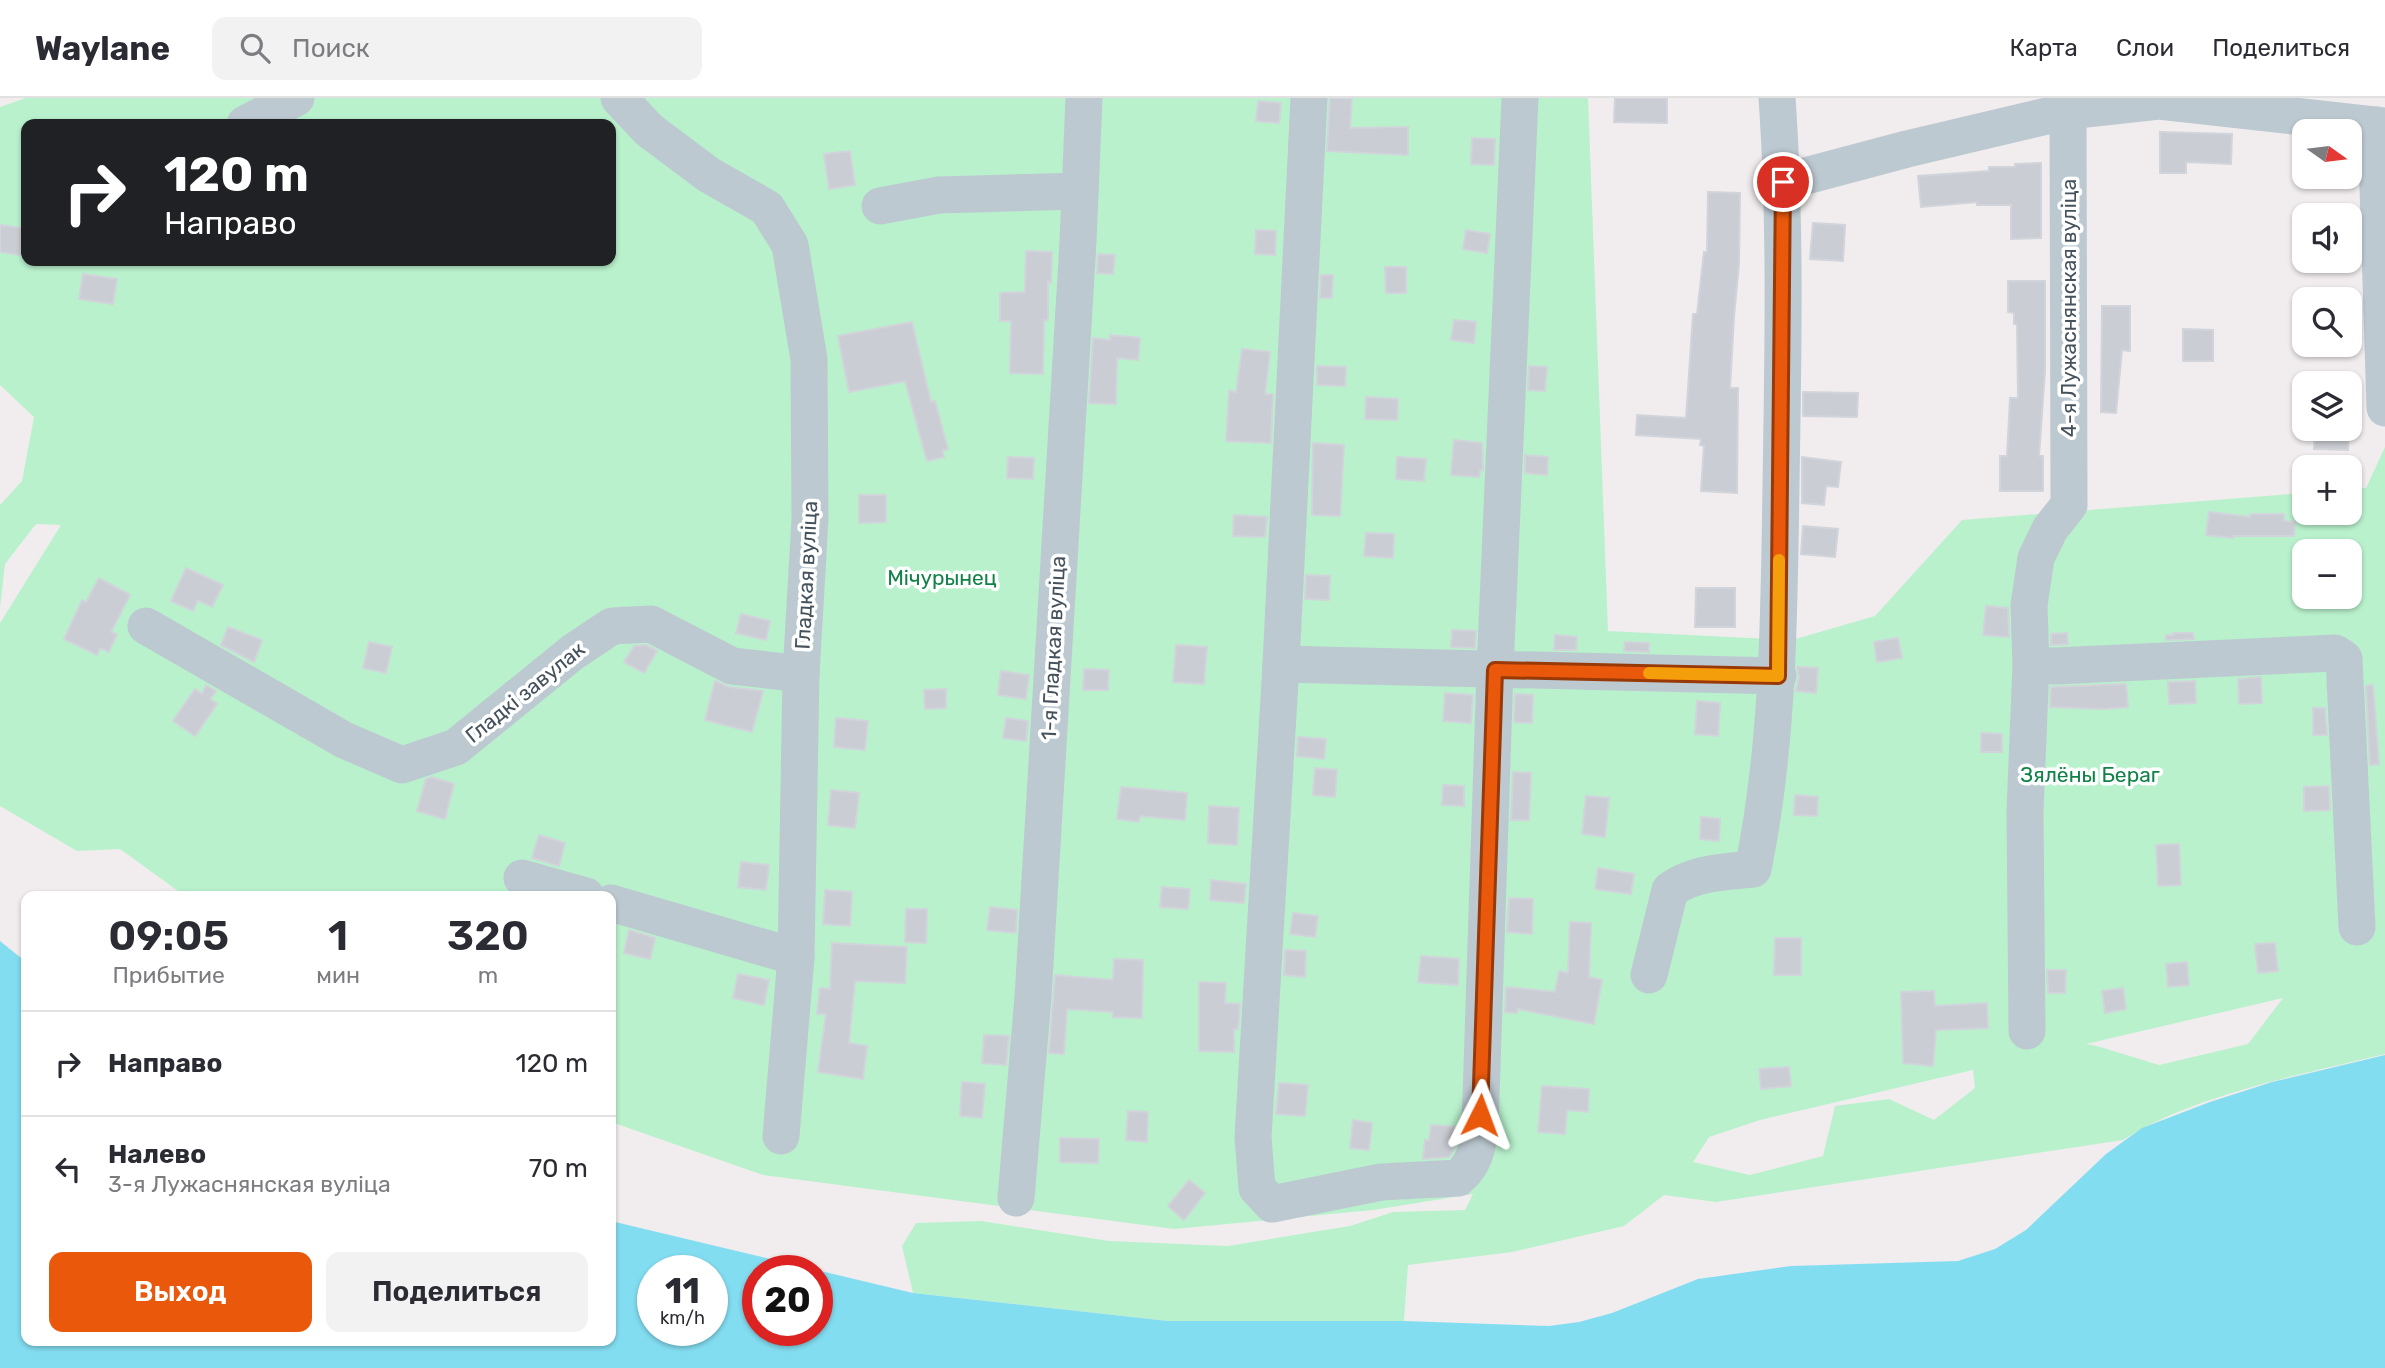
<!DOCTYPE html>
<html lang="ru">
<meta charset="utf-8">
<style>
body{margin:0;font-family:Rubik,sans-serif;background:#f2f2f3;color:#2b2b33;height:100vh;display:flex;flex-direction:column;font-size:26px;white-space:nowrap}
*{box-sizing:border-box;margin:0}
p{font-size:23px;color:#7c7c81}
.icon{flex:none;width:38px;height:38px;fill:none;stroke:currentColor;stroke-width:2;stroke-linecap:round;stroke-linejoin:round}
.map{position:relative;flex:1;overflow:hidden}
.details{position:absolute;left:21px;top:793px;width:595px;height:455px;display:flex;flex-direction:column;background:#fff;border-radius:14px;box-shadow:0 2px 5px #0004}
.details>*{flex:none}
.top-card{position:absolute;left:21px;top:21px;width:595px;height:147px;border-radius:14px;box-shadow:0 2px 5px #0004;background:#202124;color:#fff;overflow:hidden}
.needle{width:46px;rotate:104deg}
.tools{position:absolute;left:2292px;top:21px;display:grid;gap:14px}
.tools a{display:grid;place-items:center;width:70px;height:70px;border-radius:14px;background:#fff;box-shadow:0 2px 5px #0004;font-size:35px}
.speed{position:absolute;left:637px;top:1157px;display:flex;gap:14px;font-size:35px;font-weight:700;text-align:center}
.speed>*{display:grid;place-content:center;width:91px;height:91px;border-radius:50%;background:#fff;box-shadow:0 2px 5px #0004;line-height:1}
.speed small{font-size:18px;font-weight:400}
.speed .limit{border:10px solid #d22;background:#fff;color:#111}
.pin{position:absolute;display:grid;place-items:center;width:60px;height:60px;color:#fff;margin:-30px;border:4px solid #fff;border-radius:50%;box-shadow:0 2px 7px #0007}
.me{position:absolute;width:77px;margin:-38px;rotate:3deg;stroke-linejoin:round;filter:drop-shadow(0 0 5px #0008)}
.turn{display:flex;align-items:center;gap:24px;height:147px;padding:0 28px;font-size:32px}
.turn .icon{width:91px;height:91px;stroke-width:2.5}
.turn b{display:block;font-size:49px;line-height:60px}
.eta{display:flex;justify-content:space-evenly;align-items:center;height:119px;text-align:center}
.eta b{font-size:42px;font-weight:600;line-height:49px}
.cta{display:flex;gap:14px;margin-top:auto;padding:14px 28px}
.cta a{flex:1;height:80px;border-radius:14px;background:#ea580c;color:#fff;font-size:28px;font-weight:600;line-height:80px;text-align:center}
.cta a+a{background:#f2f2f3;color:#2b2b33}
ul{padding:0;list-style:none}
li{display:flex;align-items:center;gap:21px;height:105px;padding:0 28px;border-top:2px solid #e1e1e2}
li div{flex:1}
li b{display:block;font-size:26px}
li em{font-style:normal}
header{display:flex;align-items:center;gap:42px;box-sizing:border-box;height:98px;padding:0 35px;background:#fff;border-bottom:2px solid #e1e1e2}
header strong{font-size:33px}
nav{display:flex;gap:38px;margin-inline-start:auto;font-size:24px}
.search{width:490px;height:63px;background:#f2f2f3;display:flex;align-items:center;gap:18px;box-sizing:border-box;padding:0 24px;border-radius:14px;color:#7c7c81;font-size:26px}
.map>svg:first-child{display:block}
</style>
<header>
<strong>Waylane</strong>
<div class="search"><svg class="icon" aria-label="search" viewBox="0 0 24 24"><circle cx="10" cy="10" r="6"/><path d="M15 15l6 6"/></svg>Поиск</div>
<nav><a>Карта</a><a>Слои</a><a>Поделиться</a></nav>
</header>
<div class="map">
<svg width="2385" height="1270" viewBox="0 0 2385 1270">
<rect width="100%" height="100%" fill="#f1edee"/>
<!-- green -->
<path fill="#b9f1cd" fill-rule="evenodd" d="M26,0H1588L1608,533L1792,542L1875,518L1962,422L2305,395V415H2350V391L2366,390L2385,349V956C2304,976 2193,997 2123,1042L1716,1104L1664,1097L1624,1128L1512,1154L1408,1167L1404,1223H1168L913,1195L902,1148L916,1125L981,1123L1109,1143L1228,1148L1350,1128L1393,1114L1465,1112L1473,1096L1373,1112L1174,1131L763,1077L611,1024V798H185L120,751L77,753L0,708V525L61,427L36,426L5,466L0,510V407L22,383L34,319L0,287V9ZM26,26H611V163H26ZM2305,453H2350V499H2305ZM2283,900L2248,946L2159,967L2097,948L2086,946ZM1973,972L1975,990L1934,1022L1889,1001L1835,1008L1823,1058L1750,1077L1693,1064L1709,1039L1760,1022Z"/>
<!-- water -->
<path fill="#83ddf1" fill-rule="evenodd" d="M0,843L26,864V1242H611V1123L913,1195L1168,1223H1404L1549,1228L1579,1224L1612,1215L1698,1181L1791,1168L1958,1163L1995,1151L2026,1132L2106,1056L2142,1030L2210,1004L2272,984L2385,957V1270H0ZM712,1172V1232H653V1172ZM758,1172H817V1232H758Z"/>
<!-- building -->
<g fill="#cacdd3" stroke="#d1d4da" stroke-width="2">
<polygon points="1330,0 1352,0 1350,30 1408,29 1408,57 1327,53"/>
<polygon points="1615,0 1667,0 1667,25 1614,24"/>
<polygon points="1258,3 1281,5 1279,25 1256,23"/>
<polygon points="2160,34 2232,36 2231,66 2186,64 2186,75 2160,75"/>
<polygon points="1472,40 1495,41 1494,67 1471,66"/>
<polygon points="850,53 855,87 829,91 824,56"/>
<polygon points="2041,65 2041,140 2011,141 2011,107 1977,107 1977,104 1921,109 1918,78 1989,73 1989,69 2015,69 2015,66"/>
<polygon points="1708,94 1740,95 1739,166 1734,219 1730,290 1738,290 1737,395 1701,393 1704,348 1700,347 1701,341 1636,337 1637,317 1686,320 1693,216 1697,216 1704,154 1707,154"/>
<polygon points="1813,125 1845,127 1843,163 1810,161"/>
<polygon points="0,127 24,130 21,157 0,154"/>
<polygon points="1256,132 1276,133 1275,157 1255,156"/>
<polygon points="1466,132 1490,136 1487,155 1463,151"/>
<polygon points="1026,153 1052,154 1051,185 1048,184 1048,222 1044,222 1043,276 1010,275 1011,223 1000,223 1000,195 1025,194"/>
<polygon points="1098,156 1115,157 1113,176 1097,175"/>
<polygon points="1385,169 1406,169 1406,195 1386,195"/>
<polygon points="83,176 117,181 113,206 79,201"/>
<polygon points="1321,177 1333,177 1332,200 1320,200"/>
<polygon points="2008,183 2045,183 2045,273 2039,358 2043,358 2043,393 2000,393 2000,358 2007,358 2010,300 2018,300 2017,226 2014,226 2014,215 2008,214"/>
<polygon points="2102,208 2130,208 2130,253 2122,252 2116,315 2101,314"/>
<polygon points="1454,222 1476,224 1474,245 1451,242"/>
<polygon points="912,224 931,304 935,303 948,351 942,353 944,359 927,363 905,283 849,294 838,238"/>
<polygon points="2183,231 2213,232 2213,263 2183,263"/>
<polygon points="1110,237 1140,240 1138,262 1117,260 1116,306 1089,305 1093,240 1110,242"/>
<polygon points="1242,251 1270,254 1265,296 1273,296 1271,345 1226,343 1229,293 1236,294"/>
<polygon points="1317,268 1346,269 1345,288 1317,287"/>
<polygon points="1529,268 1547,269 1545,293 1528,292"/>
<polygon points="1803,294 1858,295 1857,319 1803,318"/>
<polygon points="1366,299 1398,301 1397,322 1365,321"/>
<polygon points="2315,331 2349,331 2348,352 2314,351"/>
<polygon points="1454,342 1482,345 1483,372 1480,372 1479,379 1451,377"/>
<polygon points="1313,345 1344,347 1340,418 1312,417"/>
<polygon points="1525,357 1548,359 1547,377 1525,375"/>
<polygon points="1008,359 1034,360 1033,381 1007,380"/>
<polygon points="1397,359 1426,361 1424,383 1396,381"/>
<polygon points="1802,359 1841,364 1838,389 1826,388 1824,407 1802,405"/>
<polygon points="859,397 886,397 886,424 859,425"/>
<polygon points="2209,414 2250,419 2250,416 2284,416 2284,423 2295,424 2294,438 2233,438 2233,440 2206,437"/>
<polygon points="1234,417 1267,419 1265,439 1233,438"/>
<polygon points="1803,428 1838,431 1835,459 1801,456"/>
<polygon points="1366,435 1394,436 1393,460 1364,458"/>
<polygon points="186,470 223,487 212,509 198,502 193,513 171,503"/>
<polygon points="1306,477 1330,478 1329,502 1305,501"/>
<polygon points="99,480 130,497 111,534 117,536 109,554 100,550 97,557 64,541 82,502 86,504"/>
<polygon points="1696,490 1735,490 1735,529 1695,529"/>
<polygon points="1986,508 2008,510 2009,539 1983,537"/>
<polygon points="741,516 770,523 766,542 736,535"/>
<polygon points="228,529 262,542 254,564 221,547"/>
<polygon points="1452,532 1476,533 1475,550 1451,549"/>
<polygon points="2067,535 2068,546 2051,547 2051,536"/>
<polygon points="2173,535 2193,535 2194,541 2166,542 2166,537 2173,537"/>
<polygon points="1555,537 1577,539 1576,552 1554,552"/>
<polygon points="1898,540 1902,560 1877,564 1874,544"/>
<polygon points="369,544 392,549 386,575 363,570"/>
<polygon points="1625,544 1649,545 1649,554 1624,553"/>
<polygon points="646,547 657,553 644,575 624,564 634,548"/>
<polygon points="1176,547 1207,549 1204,586 1173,584"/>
<polygon points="1797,569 1818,570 1816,595 1796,593 1799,579"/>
<polygon points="1084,571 1109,572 1108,592 1083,592"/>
<polygon points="1001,573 1029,577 1026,601 998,597"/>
<polygon points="2261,579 2262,605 2239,606 2238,581"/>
<polygon points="715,583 729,589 763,593 752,634 705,622"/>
<polygon points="2195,583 2196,605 2169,606 2168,584"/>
<polygon points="2126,586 2128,609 2103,611 2050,609 2051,589"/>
<polygon points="206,587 216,593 210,601 217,606 195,638 173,623 195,591 202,596"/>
<polygon points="2373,587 2379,666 2370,667 2366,588"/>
<polygon points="946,591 946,610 925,611 924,592"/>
<polygon points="1445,595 1473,597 1471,625 1443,623"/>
<polygon points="1515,596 1533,597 1532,625 1514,624"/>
<polygon points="1697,603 1720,605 1718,638 1695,636"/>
<polygon points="2313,610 2325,610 2327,637 2313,637"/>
<polygon points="836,620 868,623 865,652 834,649"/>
<polygon points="1006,620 1028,623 1026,643 1003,640"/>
<polygon points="1981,635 2002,636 2002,654 1981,654"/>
<polygon points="1298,639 1326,641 1324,661 1297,658"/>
<polygon points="1315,670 1337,672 1335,699 1313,697"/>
<polygon points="1513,674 1531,675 1529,722 1511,722"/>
<polygon points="431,679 454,686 445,721 417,713 426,681"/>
<polygon points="1443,687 1464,688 1464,708 1442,707"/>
<polygon points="2329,688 2330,712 2304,713 2304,689"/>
<polygon points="1121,689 1187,695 1185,722 1140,718 1139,724 1117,721"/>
<polygon points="831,692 859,695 855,730 828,727"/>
<polygon points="1795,697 1818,699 1817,718 1794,717"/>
<polygon points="1586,698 1609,700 1605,739 1582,736"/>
<polygon points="1209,708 1239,710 1237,747 1208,745"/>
<polygon points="1701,719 1720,721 1719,743 1700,741"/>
<polygon points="539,737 565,745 559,768 532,760"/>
<polygon points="2179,746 2181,787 2158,788 2156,747"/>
<polygon points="741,764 769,767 766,792 738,789"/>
<polygon points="1598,770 1634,776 1631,796 1595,791"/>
<polygon points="1211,782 1246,786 1244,805 1210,802"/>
<polygon points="1162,789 1190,791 1188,811 1160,809"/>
<polygon points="825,792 852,794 850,828 823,826"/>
<polygon points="1509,800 1533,801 1532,836 1507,834"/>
<polygon points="990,809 1017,812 1016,835 987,832"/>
<polygon points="906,811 927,811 926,845 905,844"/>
<polygon points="1293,815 1318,818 1315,839 1290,836"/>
<polygon points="1570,824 1591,825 1589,879 1602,882 1594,926 1518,911 1517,915 1505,914 1506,889 1555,894 1559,873 1568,875"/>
<polygon points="629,832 655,840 650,861 624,855"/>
<polygon points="1775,840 1801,840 1801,877 1774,877"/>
<polygon points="832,845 907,849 905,885 855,883 849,945 867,948 863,981 818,974 826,916 817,916 820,890 830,891"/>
<polygon points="2275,845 2278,873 2258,875 2255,846"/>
<polygon points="1285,852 1306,853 1305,879 1284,877"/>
<polygon points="1421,858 1459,861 1458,887 1418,884"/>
<polygon points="1114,861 1143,862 1142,920 1113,919 1113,914 1067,911 1064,956 1049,955 1055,877 1113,882"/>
<polygon points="2187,864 2189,887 2168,889 2166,866"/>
<polygon points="2047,872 2066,872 2065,895 2048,895"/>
<polygon points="738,876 769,882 764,907 733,900"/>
<polygon points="1199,884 1226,885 1225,905 1240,906 1238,931 1234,931 1234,954 1199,953"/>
<polygon points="2123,890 2126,911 2105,915 2102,893"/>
<polygon points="1934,893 1935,908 1987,905 1988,930 1936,932 1933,968 1903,965 1901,894"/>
<polygon points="984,937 1009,938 1006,967 982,965"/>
<polygon points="1789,969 1791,988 1761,991 1759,971"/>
<polygon points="962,984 985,986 982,1020 960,1018"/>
<polygon points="1279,985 1308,987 1305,1018 1276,1016"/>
<polygon points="1542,988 1589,991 1588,1014 1567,1012 1565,1036 1538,1034"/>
<polygon points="1128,1013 1148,1014 1147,1044 1126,1042"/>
<polygon points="1353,1022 1372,1025 1369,1052 1350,1050"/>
<polygon points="1431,1027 1457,1029 1456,1047 1449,1059 1423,1061 1425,1042 1429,1042"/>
<polygon points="1060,1040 1099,1041 1098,1065 1060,1064"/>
<polygon points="1189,1082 1205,1095 1184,1122 1168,1108"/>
</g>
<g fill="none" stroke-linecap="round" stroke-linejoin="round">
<!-- minor -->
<g stroke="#bdc9d1" stroke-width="37">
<polyline points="619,0 649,32 709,77 767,110 790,147 809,261 810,421 801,576 796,859 781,1038"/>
<path d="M1309,0L1281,566L1253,1039L1257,1090L1272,1106L1381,1084L1458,1080C1483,1060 1479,1028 1481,999L1495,572L1520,0"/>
<polyline points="245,26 296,0"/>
<polyline points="2376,27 2385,310"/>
<polyline points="1783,84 1907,51 2068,13 2159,3 2385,28"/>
<polyline points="880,108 939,97 1080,93"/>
<polyline points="146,528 344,642 402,667 456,649 573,554 612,528 651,526 732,568 801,576"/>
<polyline points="1281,566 1778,578"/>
<polyline points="2031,567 2055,568 2335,555 2344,561 2357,829"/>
<polyline points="522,780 586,798"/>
<polyline points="611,805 796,859"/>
<path d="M1649,877L1670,792C1694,774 1725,774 1753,771C1779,644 1779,515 1781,386C1783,257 1786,129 1777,0"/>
<polyline points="2027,933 2025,713 2031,567 2029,507 2036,460 2050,431 2069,407 2068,13"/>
<polyline points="1016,1100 1033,899 1078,144 1084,0"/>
</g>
</g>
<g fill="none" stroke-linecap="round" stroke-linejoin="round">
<defs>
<polyline id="route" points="1480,1017 1495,572 1778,578 1783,84"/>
</defs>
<!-- route casing -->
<use href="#route" stroke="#983908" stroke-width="18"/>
<!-- route -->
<use href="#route" stroke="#ea580c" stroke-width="12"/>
<!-- slow -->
<polyline stroke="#f59e0b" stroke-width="12" points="1649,575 1778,578 1779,462"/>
</g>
<g text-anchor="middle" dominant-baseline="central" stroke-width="7" stroke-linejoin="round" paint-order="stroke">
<!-- street labels -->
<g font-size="21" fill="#45525c" stroke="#fff">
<text transform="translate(2068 210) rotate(-90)">4-я Лужаснянская вуліца</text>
<text transform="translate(806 477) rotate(-87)">Гладкая вуліца</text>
<text transform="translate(1053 550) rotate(-87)">1-я Гладкая вуліца</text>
<text transform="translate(525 594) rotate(-39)">Гладкі завулак</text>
</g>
<!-- park labels -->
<g font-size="21" fill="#118247" stroke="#fff">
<text x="942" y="479">Мічурынец</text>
<text x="2090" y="676">Зялёны Бераг</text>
</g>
</g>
</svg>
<div class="tools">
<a><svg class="needle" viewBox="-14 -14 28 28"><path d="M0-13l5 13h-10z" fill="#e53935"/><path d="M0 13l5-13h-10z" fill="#7c7c81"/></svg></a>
<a><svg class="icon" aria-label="sound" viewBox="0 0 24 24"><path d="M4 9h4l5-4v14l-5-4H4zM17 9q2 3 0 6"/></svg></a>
<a><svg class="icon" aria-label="search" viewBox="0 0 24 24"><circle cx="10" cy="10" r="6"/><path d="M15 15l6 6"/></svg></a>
<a><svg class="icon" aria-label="layers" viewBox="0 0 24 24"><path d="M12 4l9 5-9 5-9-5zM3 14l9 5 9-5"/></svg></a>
<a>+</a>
<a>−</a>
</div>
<div class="speed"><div>11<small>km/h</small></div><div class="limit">20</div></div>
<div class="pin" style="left:1783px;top:84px;background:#d93025"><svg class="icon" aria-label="arrive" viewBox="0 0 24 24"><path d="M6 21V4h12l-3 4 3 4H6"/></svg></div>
<svg class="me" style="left:1480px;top:1017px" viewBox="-20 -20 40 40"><path d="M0-17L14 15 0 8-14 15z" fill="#ea580c" stroke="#fff" stroke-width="4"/></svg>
<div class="top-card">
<div class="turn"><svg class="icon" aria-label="right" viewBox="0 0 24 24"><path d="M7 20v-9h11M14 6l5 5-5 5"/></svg><div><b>120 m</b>Направо</div></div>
</div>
<section class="details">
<div class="eta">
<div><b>09:05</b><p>Прибытие</p></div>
<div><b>1</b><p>мин</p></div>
<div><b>320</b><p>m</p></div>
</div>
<ul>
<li><svg class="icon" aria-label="right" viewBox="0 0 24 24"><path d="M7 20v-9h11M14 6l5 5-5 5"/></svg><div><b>Направо</b></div><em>120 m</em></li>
<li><svg class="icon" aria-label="left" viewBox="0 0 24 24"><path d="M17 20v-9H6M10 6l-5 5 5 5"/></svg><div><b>Налево</b><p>3-я Лужаснянская вуліца</p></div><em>70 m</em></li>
</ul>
<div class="cta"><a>Выход</a><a>Поделиться</a></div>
</section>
</div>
